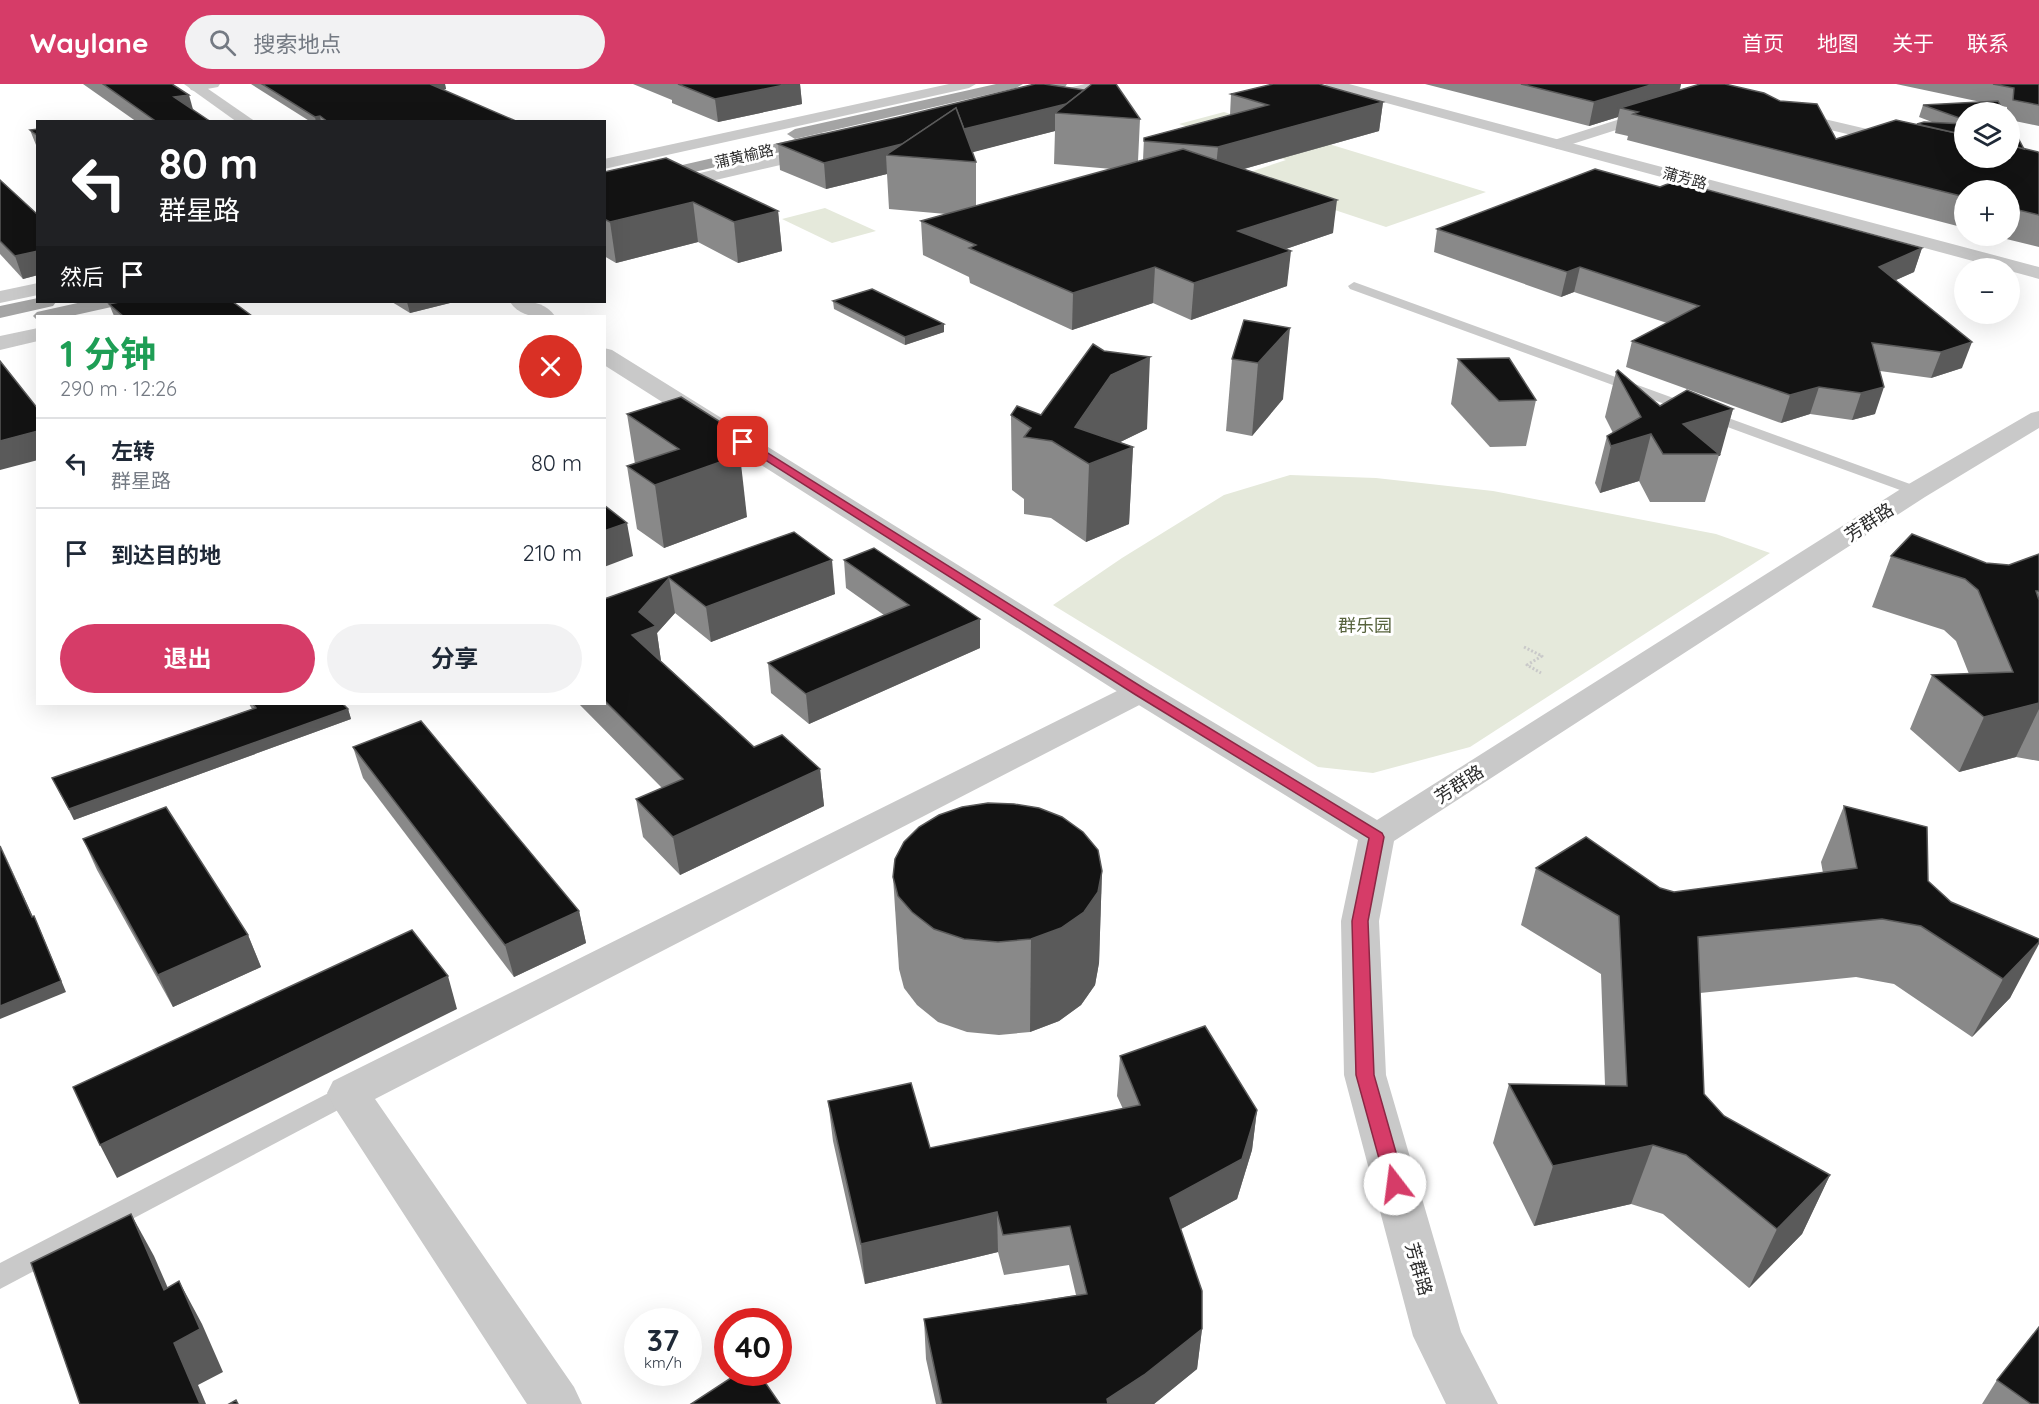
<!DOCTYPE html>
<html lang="zh">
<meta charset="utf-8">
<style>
body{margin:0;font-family:Quicksand,"Noto Sans SC",sans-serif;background:#f2f2f3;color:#1f2937;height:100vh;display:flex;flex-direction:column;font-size:22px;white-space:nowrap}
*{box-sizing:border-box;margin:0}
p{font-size:20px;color:#747a83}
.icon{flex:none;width:33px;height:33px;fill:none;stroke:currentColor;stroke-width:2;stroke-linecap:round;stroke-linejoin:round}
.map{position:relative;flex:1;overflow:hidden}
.side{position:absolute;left:36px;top:231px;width:570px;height:390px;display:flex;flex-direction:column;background:#fff;border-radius:0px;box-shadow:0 6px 24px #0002}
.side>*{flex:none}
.banner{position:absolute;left:36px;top:36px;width:570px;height:183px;border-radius:0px;box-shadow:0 6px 24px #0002;background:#202124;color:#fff;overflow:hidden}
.controls{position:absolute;left:1954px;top:18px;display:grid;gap:12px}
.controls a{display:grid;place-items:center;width:66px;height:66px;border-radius:50%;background:#fff;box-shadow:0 6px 24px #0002;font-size:30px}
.speed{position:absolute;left:624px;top:1224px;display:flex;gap:12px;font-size:30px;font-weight:700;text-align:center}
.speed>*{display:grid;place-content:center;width:78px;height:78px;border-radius:50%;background:#fff;box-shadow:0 6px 24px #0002;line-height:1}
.speed small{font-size:15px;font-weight:400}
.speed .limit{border:9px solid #d22;background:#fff;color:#111}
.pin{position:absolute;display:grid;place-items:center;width:51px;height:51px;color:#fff;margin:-26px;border-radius:12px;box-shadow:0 3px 9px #0006}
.me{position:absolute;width:66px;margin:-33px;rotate:345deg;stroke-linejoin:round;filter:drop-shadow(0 0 4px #0008)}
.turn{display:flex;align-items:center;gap:21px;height:126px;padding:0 24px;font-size:27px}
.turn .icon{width:78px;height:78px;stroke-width:2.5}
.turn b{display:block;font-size:42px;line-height:51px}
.then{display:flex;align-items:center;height:57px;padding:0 24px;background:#0003;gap:12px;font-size:22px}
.round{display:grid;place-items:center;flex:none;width:63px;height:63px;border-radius:32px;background:#f2f2f3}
.overview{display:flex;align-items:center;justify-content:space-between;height:102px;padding:0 24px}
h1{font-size:36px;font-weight:700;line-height:45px;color:#1e9e55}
.primary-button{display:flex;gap:12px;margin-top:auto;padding:12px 24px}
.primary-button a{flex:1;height:69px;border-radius:36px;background:#d63c68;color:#fff;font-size:24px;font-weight:700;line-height:69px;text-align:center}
.primary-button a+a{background:#f2f2f3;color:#1f2937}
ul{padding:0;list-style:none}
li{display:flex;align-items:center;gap:18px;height:90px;padding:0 24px;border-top:2px solid #e0e1e3}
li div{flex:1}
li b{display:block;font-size:22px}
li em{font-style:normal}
header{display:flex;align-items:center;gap:36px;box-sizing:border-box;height:84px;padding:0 30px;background:#d63c68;color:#fff}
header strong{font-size:28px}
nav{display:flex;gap:33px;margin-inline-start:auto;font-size:21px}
.search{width:420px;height:54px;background:#f2f2f3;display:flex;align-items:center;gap:15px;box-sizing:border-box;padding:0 21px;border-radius:33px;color:#747a83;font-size:22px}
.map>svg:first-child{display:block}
</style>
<header>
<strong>Waylane</strong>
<div class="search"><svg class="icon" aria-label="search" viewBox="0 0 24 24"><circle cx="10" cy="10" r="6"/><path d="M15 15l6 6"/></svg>搜索地点</div>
<nav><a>首页</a><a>地图</a><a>关于</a><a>联系</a></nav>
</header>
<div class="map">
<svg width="2039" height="1320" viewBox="0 0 2039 1320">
<rect width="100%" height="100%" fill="#fff"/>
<!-- green -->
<g fill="#e5e9db">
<polygon points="1224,28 1486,108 1386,143 1247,97 1244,90 1286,76 1179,40"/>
<polygon points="825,124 876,147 832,159 782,135"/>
<polygon points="1290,391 1376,394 1493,407 1716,450 1770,469 1470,663 1373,689 1318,683 1053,521 1122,474 1224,411"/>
</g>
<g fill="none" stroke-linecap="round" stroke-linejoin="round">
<!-- path -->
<polyline stroke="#c9c9c9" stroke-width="3" stroke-dasharray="2 2" stroke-linecap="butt" points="1524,563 1542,572 1527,581 1541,589"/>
<!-- service -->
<g fill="#c9c9c9" fill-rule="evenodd">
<polygon points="1354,198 1921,404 1924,407 1916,412 1911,410 1350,205 1348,202"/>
<polygon points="348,999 357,1002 361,1009 357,1016 0,1205 0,1179"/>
</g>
<!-- minor -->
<g fill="#c9c9c9" fill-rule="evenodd">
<polygon points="191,0 220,0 218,3 196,7 191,6 189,3"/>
<polygon points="1661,22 1669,27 1666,30 1563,63 1557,65 1549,60 1551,57"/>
<polygon points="1786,26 1965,68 1965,74 1973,74 1965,78 1780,34 1778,31 1780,28"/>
<polygon points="1140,599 1151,601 1156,608 1151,615 375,1015 574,1303 582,1320 527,1320 333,1021 327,1009 333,997 1129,601"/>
</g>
<!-- tertiary -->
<g fill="#c9c9c9" fill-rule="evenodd">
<polygon points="184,0 201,0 256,38 237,38"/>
<polygon points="949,0 976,0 969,4 604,85 604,75"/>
<polygon points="1085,0 1111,0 1109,3 1036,21 1028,16 1031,13"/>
<polygon points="1325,0 1349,0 2039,183 2039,195 2010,187 2010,184 1999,184 1327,3"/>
<polygon points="822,61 828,62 830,66 828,70 604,122 604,111"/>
<polygon points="38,199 38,211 0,219 0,207"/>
<path d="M510,218C526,216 544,217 555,232C538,234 520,233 510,218Z"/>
<polygon points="38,244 38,257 0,266 0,252"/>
<polygon points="604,264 612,266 1151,601 1377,736 1907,401 2031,329 2039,327 2039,344 1925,413 1394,757 1379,837 1386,991 1461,1248 1498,1320 1446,1320 1413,1252 1344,991 1341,837 1358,756 1129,615 604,281"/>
</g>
<!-- primary -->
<g fill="#a4a4a4" fill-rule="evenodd">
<polygon points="996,0 1023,0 1016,4 795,55 787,50 795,45"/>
<polygon points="1040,0 1067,0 1065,3 1010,16 1002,11 1005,8"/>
<polygon points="822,49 830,54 828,57 604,109 604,99"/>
<polygon points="38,214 38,218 56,218 53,222 0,234 0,222"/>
<polygon points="82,218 119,218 116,222 71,232 38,232 38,237 33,232 37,228"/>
</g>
</g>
<!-- wall -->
<g fill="#898989" fill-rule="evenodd">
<polygon points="83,0 172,0 193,26 211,38 137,38"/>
<polygon points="251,0 445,0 446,5 443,6 518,38 311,38"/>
<polygon points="633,0 800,0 802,20 718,38 672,19 672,16"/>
<path d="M1035,0L1140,35L1138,77L1143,76L1144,54L1230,31L1231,10L1383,18L1379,47L1244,85L1333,149L1286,165L1287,202L1191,236L1153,219L1072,246L970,199L969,193L923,171L921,137L946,130L889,125L887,90L826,105L780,86L778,60L899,33ZM1055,47L1054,80L1112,85L976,122V78L972,68Z"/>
<polygon points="1425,0 1681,0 1680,6 1836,55 1932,38 1919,33 1923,21 1981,18 1896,0 2039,0 2039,42 2010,36 2010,28 2007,28 2007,23 2001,22 1965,28 1965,74 2024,65 2039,70 2039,163 1994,152 2010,152 2010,106 1965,106 1965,144 1627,56 1628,52 1615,49 1618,33 1589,42"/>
<polygon points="38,45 38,66 30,46"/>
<polygon points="604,88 778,127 782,167 738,179 698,158 616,179 604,172"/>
<polygon points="0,96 38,131 38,191 23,195 0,170"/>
<polygon points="1660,103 1922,164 1914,188 1896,196 1962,284 1931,294 1880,287 1875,330 1852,336 1810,330 1781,339 1626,283 1632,257 1667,239 1574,208 1561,213 1434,168 1437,145"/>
<polygon points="833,217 944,240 944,248 905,261 834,225"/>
<polygon points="392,218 454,218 410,229"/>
<polygon points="109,220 252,232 114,232"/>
<polygon points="1244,236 1283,315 1252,352 1226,347 1232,275"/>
<polygon points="1458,275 1536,316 1526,362 1490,363 1451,320"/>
<polygon points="1616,288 1660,322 1733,325 1705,418 1650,418 1639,397 1600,409 1595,399 1607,352 1613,349 1605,333"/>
<polygon points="681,313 747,433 664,464 637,445 627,382 635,380 627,330"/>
<polygon points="1011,331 1041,331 1147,345 1120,358 1133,363 1129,440 1086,458 1051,434 1024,430 1024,415 1012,406"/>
<polygon points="794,448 835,510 711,558 675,529 657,549 661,577 754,663 820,685 824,722 680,791 643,753 636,715 662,704 579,620 604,620 604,515"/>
<polygon points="2039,470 2039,677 2016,673 1959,688 1910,645 1932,591 1969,590 1956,557 1944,546 1872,523 1891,472 2009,481"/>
<polygon points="844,476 980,564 809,640 771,609 768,579 884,531 846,504"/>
<polygon points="249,620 343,620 348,625 351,635 74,736 52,694 252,625"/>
<polygon points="353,663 579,827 586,859 514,893 363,694"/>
<polygon points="1844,722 1951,818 2039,855 2010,914 1972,953 1894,900 1856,893 1700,909 1704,1010 1724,1032 1830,1091 1802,1150 1749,1204 1663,1130 1631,1120 1534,1142 1493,1059 1509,1000 1605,1001 1601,890 1521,841 1536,784 1674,808 1823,789 1821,778"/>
<polygon points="83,755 248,851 261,883 173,923 97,786"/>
<polygon points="1102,787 1099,879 1095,901 1081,921 1059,937 1030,948 999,951 967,948 938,938 917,921 904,904 899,885 893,793"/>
<polygon points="1120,972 1257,1026 1252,1066 1237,1115 1181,1145 1202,1245 1197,1285 1154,1320 936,1320 926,1275 924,1235 1076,1211 1069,1181 1004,1191 998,1168 865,1200 833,1057 828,1017 930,1064 1123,1025 1117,1012"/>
<polygon points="1997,1296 2039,1320 1982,1320"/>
</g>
<!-- shaded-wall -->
<g fill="#5a5a5a">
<polygon points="429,0 445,0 446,5 431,8"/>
<polygon points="789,0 800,0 802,20 718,38 715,15"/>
<polygon points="1654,0 1681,0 1677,15 1620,24 1618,33 1589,42 1594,18"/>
<polygon points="1107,10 1055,29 1055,47 943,76 886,71 887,90 826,105 824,79"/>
<polygon points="189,11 194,29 174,13"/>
<polygon points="1383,18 1379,47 1215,93 1218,63"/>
<polygon points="320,32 321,38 316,38 315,33"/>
<polygon points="1337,116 1333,149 1235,182 1238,147"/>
<polygon points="693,118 698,158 616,179 610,138"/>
<polygon points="778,127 782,167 738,179 734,138"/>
<polygon points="1922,164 1914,188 1871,207 1879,183"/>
<polygon points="38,167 38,191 23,195 15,172"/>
<polygon points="1291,167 1287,202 1191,236 1194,199"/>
<polygon points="1155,183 1153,219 1072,246 1073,209"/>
<polygon points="1580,183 1574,208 1561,213 1567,188"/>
<polygon points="407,218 454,218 410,229"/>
<polygon points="944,240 944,248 905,261 905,253"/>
<polygon points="1290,244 1283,315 1252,352 1258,279"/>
<polygon points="1972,258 1962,284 1931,294 1941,268"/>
<polygon points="1150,273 1147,345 1108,364 1133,363 1129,440 1086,458 1089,380 1075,343 1111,291"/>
<polygon points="1819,303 1810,330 1781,339 1790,311"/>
<polygon points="1884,303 1875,330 1852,336 1861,309"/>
<polygon points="1733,325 1720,372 1718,372 1719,370 1683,340"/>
<polygon points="38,347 38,376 0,386 0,357"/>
<polygon points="1651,350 1639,397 1600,409 1611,362"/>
<polygon points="740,371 747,433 664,464 655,401"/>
<polygon points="627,439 633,472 604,483 604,447"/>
<polygon points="832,476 835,510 711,558 706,523"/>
<polygon points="669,494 675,529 657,549 661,577 632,551 639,528"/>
<polygon points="980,535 980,564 809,640 806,610"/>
<polygon points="2039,619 2039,625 2016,673 1959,688 1984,633"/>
<polygon points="348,625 351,635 74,736 69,725"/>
<polygon points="820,685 824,722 680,791 673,753"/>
<polygon points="0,760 38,844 32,833"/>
<polygon points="1102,787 1099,879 1095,901 1081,921 1059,937 1030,948 1031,855"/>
<polygon points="579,827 586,859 514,893 505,861"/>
<polygon points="34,832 39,843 66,908 0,935 0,922"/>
<polygon points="248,851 261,883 173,923 158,891"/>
<polygon points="2039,858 2039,860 2010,914 1972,953 2003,895"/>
<polygon points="448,892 457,925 117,1094 100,1061"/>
<polygon points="1257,1026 1252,1066 1237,1115 1166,1153 1170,1114"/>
<polygon points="1653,1061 1631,1120 1534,1142 1553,1082"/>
<polygon points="1830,1091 1802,1150 1749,1204 1777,1145"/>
<polygon points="997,1128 998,1168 865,1200 861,1160"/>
<polygon points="131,1130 154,1172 187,1248 164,1206"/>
<polygon points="179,1197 202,1240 223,1288 198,1301 206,1320 200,1320 174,1259"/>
<polygon points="1202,1245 1197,1285 1154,1320 1106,1320 1107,1315"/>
</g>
<!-- building -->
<g fill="#131313" stroke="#5a5a5a" stroke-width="1.5">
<polygon points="103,0 172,0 189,11 174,13 211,38 157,38"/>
<polygon points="262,0 430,0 518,38 328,38 320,32 315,33"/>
<polygon points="678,0 789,0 715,15"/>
<polygon points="1035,0 1044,0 1084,6 1066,20 964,45 956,24 902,60 824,79 778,60 899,33"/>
<polygon points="1092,0 1116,0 1140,35 1055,29"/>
<polygon points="1273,0 1319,0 1383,18 1218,63 1144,57 1144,54 1268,21 1231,10"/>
<polygon points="1521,0 1654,0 1594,18"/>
<polygon points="1700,0 1725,0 1764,9 1780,17 1817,20 1836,55 1896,36 1965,51 1965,74 2010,74 2010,61 2038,68 2039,70 2039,131 2010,124 2010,106 1965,106 1965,113 1633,30 1638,28 1620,24"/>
<polygon points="1993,0 2039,0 2039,21 2013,16 2014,4"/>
<polygon points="1998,17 2004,28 1965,28 1965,36 1923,21"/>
<polygon points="956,24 976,78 886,71"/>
<polygon points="1924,38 1965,40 1965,51 1917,40"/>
<polygon points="2010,39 2024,65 2010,61"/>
<polygon points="38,45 38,52 30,46"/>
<polygon points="1183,65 1337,116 1238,147 1291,167 1194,199 1155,183 1073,209 969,164 976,161 921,137"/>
<polygon points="666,74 778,127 734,138 693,118 610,138 604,135 604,88"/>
<polygon points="1595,85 1660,103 1675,97 1922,164 1879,183 1972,258 1941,268 1872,259 1884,303 1861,309 1819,303 1790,311 1632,257 1699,222 1580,183 1567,188 1437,145"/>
<polygon points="0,96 38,131 38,167 15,172 0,157"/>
<polygon points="872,205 944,240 905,253 833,217"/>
<polygon points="119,218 233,218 252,232 123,232 109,220"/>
<polygon points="1244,236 1290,244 1258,279 1232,275"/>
<polygon points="1093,260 1104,267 1150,273 1111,291 1075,343 1133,363 1089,380 1052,357 1024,353 1031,344 1011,331 1017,322 1041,331"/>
<polygon points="1509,274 1536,316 1499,317 1458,275"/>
<polygon points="0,277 38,325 38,347 0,357"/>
<polygon points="1618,286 1660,322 1687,306 1733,325 1683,340 1719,370 1663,370 1651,350 1611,362 1607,352 1641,333 1616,288"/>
<polygon points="681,313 722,339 740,371 655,401 627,382 679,365 627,330"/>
<polygon points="604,421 627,439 604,447"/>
<polygon points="794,448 832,476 706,523 669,494 639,528 656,542 632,551 754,663 782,651 820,685 673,753 636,715 683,695 604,616 604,515"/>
<polygon points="1912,450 1986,479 2009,481 2039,470 2039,507 2036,507 2039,516 2039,619 1984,633 1932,591 2013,588 1978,506 1965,495 1891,472"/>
<polygon points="874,464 980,535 806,610 768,579 909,521 844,476"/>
<polygon points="253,620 343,620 348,625 69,725 52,694 256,624"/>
<polygon points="421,637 579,827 505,861 353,663"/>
<polygon points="988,719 1014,720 1039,724 1062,733 1083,748 1098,766 1102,787 1098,808 1084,828 1061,844 1031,855 998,858 964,855 934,845 912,828 898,812 893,793 895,775 904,758 919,743 939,731 962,723"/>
<polygon points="1844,722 1927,743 1928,797 1951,818 2039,855 2039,858 2003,895 1921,842 1882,835 1698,853 1704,1010 1724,1032 1830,1091 1777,1145 1686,1071 1653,1061 1553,1082 1509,1000 1627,1002 1619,832 1536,784 1586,753 1660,804 1674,808 1857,784"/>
<polygon points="166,723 248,851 158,891 83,755"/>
<polygon points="0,762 32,833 34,832 61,897 0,922"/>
<polygon points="412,846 448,892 100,1061 73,1003"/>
<polygon points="1205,942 1257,1026 1242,1075 1170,1114 1202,1207 1202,1245 1144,1291 1107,1315 1108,1320 942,1320 924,1235 1087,1210 1070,1142 1003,1151 997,1128 861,1160 828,1017 911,999 930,1064 1140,1021 1120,972"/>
<polygon points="131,1130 164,1206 179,1197 200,1245 174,1259 200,1320 80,1320 31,1179"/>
<polygon points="2039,1243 2039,1320 2031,1320 1997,1296"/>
<polygon points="740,1288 758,1288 780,1320 691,1320"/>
<polygon points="236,1316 238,1320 229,1320"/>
</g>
<!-- route -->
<polygon fill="#d63c68" stroke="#8b2744" stroke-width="1.5" points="740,356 747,356 1145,605 1382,749 1384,753 1368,837 1374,991 1405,1100 1402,1105 1395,1107 1389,1105 1386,1100 1356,991 1352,837 1369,754 1136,611 740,360"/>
<g text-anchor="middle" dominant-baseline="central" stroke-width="6" stroke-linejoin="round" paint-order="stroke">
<!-- far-street labels -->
<g font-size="15" fill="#2c2c2c" stroke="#fff">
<text transform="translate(744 72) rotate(-13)">蒲黄榆路</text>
<text transform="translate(1685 94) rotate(15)">蒲芳路</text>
</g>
<!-- street labels -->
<g font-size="18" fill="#2c2c2c" stroke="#fff">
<text transform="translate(1869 438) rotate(-33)">芳群路</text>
<text transform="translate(1459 700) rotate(-33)">芳群路</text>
<text transform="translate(1419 1185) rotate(74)">芳群路</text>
</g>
<!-- park labels -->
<g font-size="18" fill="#58643e" stroke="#fff">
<text x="1365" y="541">群乐园</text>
</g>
</g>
</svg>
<div class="controls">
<a><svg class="icon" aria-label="layers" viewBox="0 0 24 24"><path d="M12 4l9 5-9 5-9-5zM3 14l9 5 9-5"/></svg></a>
<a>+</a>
<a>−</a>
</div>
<div class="speed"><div>37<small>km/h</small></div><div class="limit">40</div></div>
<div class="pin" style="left:743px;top:358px;background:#d93025"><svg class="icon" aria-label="arrive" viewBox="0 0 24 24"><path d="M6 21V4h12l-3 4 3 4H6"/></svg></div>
<svg class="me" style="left:1395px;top:1100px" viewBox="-20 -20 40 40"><circle r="19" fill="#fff"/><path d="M0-13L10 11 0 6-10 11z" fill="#d63c68"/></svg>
<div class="banner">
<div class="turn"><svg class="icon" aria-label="left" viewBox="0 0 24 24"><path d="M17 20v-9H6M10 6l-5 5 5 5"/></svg><div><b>80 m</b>群星路</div></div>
<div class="then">然后<svg class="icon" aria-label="arrive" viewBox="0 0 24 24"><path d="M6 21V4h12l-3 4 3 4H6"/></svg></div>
</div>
<section class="side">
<div class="overview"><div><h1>1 分钟</h1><p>290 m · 12:26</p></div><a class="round" style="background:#d93025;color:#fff"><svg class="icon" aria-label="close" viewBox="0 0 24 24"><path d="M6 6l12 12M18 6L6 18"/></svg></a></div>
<ul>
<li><svg class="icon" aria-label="left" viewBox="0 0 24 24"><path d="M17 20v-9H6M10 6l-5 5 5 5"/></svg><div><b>左转</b><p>群星路</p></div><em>80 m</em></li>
<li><svg class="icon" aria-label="arrive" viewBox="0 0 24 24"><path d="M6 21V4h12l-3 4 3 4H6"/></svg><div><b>到达目的地</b></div><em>210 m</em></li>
</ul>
<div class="primary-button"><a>退出</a><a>分享</a></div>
</section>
</div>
